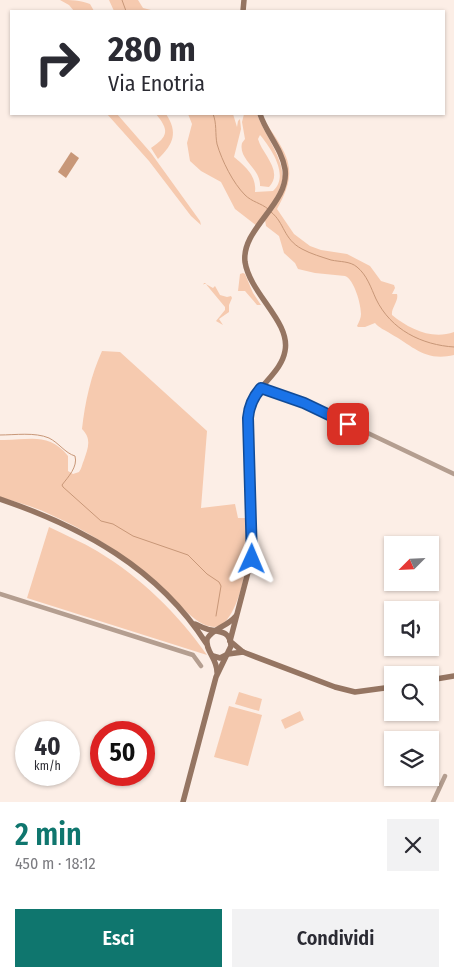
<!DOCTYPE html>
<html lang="it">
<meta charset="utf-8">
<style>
body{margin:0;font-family:"Fira Sans Condensed",sans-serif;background:#f2f2f3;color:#2b2b33;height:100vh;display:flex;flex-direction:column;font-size:19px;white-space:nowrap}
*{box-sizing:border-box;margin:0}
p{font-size:16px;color:#7c7c81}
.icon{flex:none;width:28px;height:28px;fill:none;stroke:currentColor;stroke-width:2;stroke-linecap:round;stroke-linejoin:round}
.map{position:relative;height:802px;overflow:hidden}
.details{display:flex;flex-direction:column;background:#fff;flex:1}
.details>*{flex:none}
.banner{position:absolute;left:10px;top:10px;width:435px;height:105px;border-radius:0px;box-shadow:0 1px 4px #0004;background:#fff;color:#2b2b33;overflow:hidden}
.needle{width:32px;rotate:246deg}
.tools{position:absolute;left:384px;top:536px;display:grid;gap:10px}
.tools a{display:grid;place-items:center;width:55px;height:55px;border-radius:0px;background:#fff;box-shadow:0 1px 4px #0004;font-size:25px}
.speed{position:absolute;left:15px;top:721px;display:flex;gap:10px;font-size:25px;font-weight:700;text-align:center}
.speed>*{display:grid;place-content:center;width:65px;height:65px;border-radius:50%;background:#fff;box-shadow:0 1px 4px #0004;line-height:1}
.speed small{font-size:12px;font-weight:400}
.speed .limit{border:8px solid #d22;background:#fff;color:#111}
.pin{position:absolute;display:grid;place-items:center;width:42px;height:42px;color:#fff;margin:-21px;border-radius:10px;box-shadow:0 2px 8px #0006}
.me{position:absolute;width:55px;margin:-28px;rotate:1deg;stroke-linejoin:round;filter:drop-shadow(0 0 4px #0008)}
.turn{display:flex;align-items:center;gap:18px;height:105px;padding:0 15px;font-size:22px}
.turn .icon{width:65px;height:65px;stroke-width:2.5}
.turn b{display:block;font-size:35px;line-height:42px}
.round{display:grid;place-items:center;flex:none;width:52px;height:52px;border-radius:0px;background:#f2f2f3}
.headline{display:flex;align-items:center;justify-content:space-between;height:85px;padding:0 15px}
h1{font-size:30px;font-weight:600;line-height:38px;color:#0f766e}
.button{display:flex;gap:10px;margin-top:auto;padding:10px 15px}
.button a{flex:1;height:58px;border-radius:0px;background:#0f766e;color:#fff;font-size:20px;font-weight:600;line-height:58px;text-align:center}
.button a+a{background:#f2f2f3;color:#2b2b33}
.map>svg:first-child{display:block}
</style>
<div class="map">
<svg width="454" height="802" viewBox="0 0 454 802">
<rect width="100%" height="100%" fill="#fceee6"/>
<!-- green -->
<g fill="#f6caaf">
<path d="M60,0C71,0 80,0 90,4L94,11H74L69,5Z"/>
<polygon points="109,0 138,0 143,8 155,11 114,11"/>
<polygon points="107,114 117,114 151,153 200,221 201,225 191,216 149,161"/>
<path d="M156,114H166C178,132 174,144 158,159L151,148C169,136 169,130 156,114Z"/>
<path d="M188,114H233L237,127L238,121L240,119L241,129L234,157C245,166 257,176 255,192L273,191C290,176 271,148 260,135L258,139C262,154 284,171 269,187L260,186C261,168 238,160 242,143L245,139L242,122L244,114H257C263,132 287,163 282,182C277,198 266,212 257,226L235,209L221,182L201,171L190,161L187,143L192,124Z"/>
<path d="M266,123C289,157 299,170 277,209L294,234L310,246L321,250L347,254L370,266L381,281L394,285L395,288L392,294H397C399,301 391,308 392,315C409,329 432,340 454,332V355C425,362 413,346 391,334C385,330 379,328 375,323L365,327H358L357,326C359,322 361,318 361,314C361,304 354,279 345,276L315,273L298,269L295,263L284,253L279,236L266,226L265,220L283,193L287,178Z"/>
<polygon points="243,273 245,274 253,293 261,305 257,305 245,291 238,291 240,274"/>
<polygon points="204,283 213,288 215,286 220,295 227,297 231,296 232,298 229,305 229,312 219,319 223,325 216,321 225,310 225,307 205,283 203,285"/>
<path d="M102,351L120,352L207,431L201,508L235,504L238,518H246C247,528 248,538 248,549C247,567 237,627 214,627C194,627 171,593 156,581C123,553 86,530 47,513C32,506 15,502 0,497V440C28,441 48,431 68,456V471L73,474L79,472C82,468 82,464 84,460C88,448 92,439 82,429C85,402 91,375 102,351Z"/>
<path d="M49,527C65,535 82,542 97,551C142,578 177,613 207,655L27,598Z"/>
<polygon points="239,692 262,699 259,711 235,704"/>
<polygon points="229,706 262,715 248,766 214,757"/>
<polygon points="300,711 304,720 285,729 281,720"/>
</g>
<!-- water -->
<polygon fill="#c89778" points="71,152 79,158 66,178 58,172"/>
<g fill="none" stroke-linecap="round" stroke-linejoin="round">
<!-- stream -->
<g stroke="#c89778" stroke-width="1">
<polyline points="122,0 126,11"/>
<path d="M213,114C217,123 215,134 217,144C222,161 233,183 245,195C252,202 261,203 268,209"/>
<path d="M271,212C285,223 283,239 302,249C311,254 322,257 331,260C340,262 350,261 357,267C367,275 371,288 376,299C391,330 422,345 454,347"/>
<path d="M0,435C15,435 35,432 49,438C59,443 65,453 75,456C78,467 68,477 62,485L63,487L101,521L113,524L133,536L188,555L207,574L219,582L221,586L216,616"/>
</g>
<!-- street -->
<g stroke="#b49e90" stroke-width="4.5">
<polyline points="261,387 313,407 454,474"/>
<polyline points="0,594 193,655 201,666"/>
<polyline points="433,802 445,776"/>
</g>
<!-- secondary -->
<g stroke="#957562" stroke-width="5.5">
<polyline points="243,11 244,0"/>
<path d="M0,499C82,527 158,568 206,643"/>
<path d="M230,641L253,553L248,412C255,386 281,374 285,351C291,322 250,294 245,262C241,228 290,204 285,169C282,149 266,133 260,114"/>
<polyline points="230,641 243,652 335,687 355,692 392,687"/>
<polyline points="213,656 220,658 228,654 243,652"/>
<path d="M217,672C217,658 205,651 207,639C213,628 227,627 236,616"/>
<polyline points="430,680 454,676"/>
<path d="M183,802L216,677L231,646C230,632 222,632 211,630C205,629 200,626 195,624"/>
</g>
</g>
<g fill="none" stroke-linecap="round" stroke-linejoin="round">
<defs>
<path id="route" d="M252,559L248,418C249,406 253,397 261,388L304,403L348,424"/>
</defs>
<!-- route casing -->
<use href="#route" stroke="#114b97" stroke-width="12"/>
<!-- route -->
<use href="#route" stroke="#1a73e8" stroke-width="9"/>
</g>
</svg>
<div class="tools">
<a><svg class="needle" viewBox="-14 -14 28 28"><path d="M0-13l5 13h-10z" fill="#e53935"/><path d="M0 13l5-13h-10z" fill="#7c7c81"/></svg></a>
<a><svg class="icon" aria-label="sound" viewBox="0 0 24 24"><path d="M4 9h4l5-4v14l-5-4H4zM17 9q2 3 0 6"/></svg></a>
<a><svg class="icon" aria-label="search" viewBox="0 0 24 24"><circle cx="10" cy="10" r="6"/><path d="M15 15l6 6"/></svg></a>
<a><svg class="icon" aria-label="layers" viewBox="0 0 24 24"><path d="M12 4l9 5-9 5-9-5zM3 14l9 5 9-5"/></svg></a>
</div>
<div class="speed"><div>40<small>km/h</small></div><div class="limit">50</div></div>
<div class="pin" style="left:348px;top:424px;background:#d93025"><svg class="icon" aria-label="arrive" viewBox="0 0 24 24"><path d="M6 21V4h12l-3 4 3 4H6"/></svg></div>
<svg class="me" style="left:252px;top:559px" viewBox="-20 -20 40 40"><path d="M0-17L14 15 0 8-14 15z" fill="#1a73e8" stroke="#fff" stroke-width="4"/></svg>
<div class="banner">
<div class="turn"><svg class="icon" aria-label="right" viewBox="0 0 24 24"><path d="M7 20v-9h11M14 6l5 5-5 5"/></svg><div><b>280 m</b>Via Enotria</div></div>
</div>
</div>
<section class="details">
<div class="headline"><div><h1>2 min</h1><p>450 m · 18:12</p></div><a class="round"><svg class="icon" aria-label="close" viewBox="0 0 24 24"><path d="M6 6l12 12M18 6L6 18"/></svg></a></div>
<div class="button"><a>Esci</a><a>Condividi</a></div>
</section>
